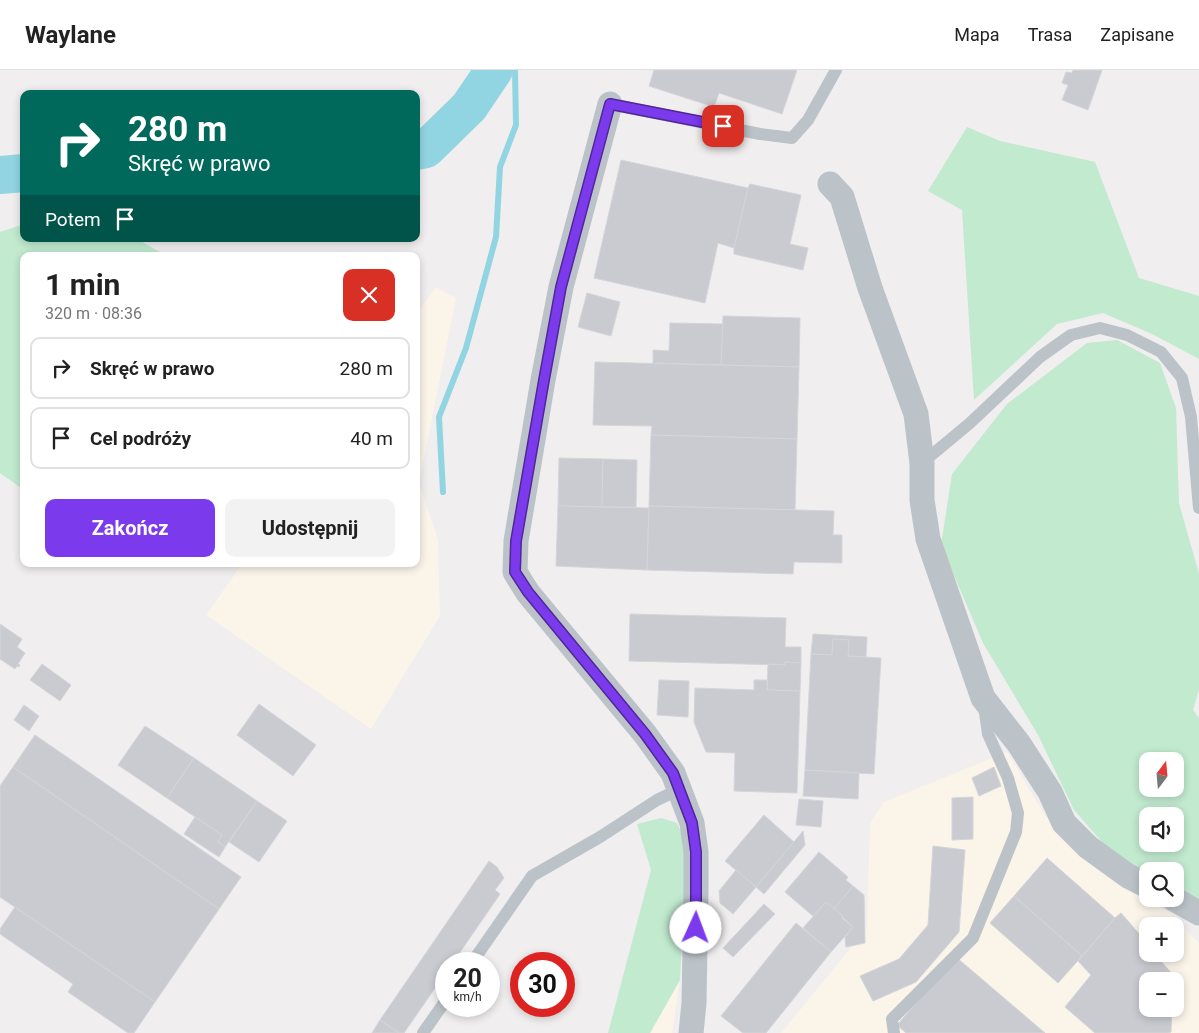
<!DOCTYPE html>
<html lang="pl">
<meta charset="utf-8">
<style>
body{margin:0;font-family:Roboto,sans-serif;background:#f2f2f2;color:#222;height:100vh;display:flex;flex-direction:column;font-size:19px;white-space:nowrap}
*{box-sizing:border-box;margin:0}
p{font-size:16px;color:#767676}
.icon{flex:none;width:28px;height:28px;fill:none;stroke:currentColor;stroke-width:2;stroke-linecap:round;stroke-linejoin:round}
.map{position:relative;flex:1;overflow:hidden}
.drawer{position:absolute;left:20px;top:182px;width:400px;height:315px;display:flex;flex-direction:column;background:#fff;border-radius:10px;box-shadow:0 2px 8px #0003}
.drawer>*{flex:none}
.hud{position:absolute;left:20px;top:20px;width:400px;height:152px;border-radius:10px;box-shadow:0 2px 8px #0003;background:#00695c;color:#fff;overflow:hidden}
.needle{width:32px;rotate:16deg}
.buttons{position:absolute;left:1139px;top:682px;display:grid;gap:10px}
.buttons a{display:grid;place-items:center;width:45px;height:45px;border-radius:10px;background:#fff;box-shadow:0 2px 8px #0003;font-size:25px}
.speed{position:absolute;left:435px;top:882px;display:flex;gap:10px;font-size:25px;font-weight:700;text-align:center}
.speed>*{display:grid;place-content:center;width:65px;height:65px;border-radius:50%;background:#fff;box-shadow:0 2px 8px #0003;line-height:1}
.speed small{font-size:12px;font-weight:400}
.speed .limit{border:8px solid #d22;background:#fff;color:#111}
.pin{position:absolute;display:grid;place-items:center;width:42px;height:42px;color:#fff;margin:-21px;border-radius:10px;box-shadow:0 2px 8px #0006}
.me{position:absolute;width:55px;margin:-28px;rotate:2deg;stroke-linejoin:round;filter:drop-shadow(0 0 4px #0008)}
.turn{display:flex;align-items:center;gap:18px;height:105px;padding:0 25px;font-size:22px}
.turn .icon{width:65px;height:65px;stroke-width:2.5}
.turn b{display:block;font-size:35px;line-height:42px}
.then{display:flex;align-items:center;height:48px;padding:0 25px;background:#0003;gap:10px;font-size:19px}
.round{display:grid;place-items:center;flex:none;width:52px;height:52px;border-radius:10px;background:#f2f2f2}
.head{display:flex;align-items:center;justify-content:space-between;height:85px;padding:0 25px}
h1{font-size:30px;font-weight:700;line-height:38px}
.action{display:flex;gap:10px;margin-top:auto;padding:10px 25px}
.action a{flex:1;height:58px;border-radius:10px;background:#7c3aed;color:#fff;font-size:20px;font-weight:700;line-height:58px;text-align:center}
.action a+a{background:#f2f2f2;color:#222}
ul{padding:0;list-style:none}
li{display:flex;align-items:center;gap:15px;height:62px;margin:0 10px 8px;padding:0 15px;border:2px solid #e0e0e0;border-radius:10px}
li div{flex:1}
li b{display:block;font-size:19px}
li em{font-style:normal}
header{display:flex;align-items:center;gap:30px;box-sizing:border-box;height:70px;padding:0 25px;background:#fff;border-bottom:1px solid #e0e0e0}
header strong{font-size:24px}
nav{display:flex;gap:28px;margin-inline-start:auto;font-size:18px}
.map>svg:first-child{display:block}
</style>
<header>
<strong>Waylane</strong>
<nav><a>Mapa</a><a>Trasa</a><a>Zapisane</a></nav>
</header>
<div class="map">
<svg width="1199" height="963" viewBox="0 0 1199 963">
<rect width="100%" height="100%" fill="#f0eeee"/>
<!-- commercial -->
<g fill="#faf4e9" fill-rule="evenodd">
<polygon points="436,217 456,228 419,413 438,470 440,546 371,659 206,545 242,494 416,494 416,245"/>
<path d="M1007,682L1044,744L1081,787L1170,843L1199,873V963H781L867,858L870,753L884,732ZM1148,856H1175V884H1148ZM1148,911H1175V939H1148Z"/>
<polygon points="680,910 672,963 650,963"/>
</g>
<!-- green -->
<g fill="#c1eacf" fill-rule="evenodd">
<polygon points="967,57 1000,71 1095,92 1139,208 1199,226 1199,289 1152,264 1103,243 1057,254 974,330 962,140 928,121"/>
<polygon points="24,154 24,169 137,169 167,186 24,186 24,420 0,403 0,162"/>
<path d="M1117,270L1160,293L1176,338L1179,433L1199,504V619L1193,640L1199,648V828L1175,817V801H1148L1147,804L1117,789L1074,740L1038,665L983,573L941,475L952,404L1007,334L1087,273ZM1148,691H1175V719H1148ZM1148,746H1175V774H1148Z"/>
<polygon points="661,748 677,753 687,773 680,910 650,963 608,963 651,800 637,754"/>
</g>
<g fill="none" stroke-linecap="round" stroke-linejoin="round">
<!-- stream -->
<polyline stroke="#92d5e2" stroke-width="6" points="443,422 439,347 466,278 496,167 500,97 516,55 515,0"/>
<!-- river -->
<g stroke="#92d5e2" stroke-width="38">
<polyline points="416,81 426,79 469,37 494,0"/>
<polyline points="0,105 24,103"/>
</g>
</g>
<!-- building -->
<g fill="#c9cbd0" stroke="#d3d5d9">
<polygon points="654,0 797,0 782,44 719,23 714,37 649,16"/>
<polygon points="1073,0 1102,0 1088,40 1062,30 1068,15 1062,13 1066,2 1072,3"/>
<polygon points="621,90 748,118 734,178 718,173 705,233 594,208"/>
<polygon points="750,114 801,125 790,174 808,178 803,200 734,184 734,178 748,118"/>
<polygon points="587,223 620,232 611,266 578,257"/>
<polygon points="723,246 800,248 799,297 721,295"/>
<polygon points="670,253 723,254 721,295 653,293 653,280 669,281"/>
<polygon points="595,292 799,297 797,369 651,365 652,356 593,355"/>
<polygon points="651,365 797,369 795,440 649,436"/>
<polygon points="559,388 603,389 602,437 558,436"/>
<polygon points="603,389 637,390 636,437 602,437"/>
<polygon points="558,436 649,438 647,500 556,496"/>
<polygon points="649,436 834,441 833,465 842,465 842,493 794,492 793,504 647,500"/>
<polygon points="630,544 786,548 785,577 801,577 801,593 785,592 785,595 629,591"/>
<polygon points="0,554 22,569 17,577 25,583 18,594 20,595 19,597 17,596 15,599 0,589"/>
<polygon points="813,564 867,567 866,587 848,586 849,570 833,569 832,585 811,584"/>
<polygon points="833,569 849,570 848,586 881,588 874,704 805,700 811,584 832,585"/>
<polygon points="785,592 801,593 800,621 767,620 768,594 785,595"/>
<polygon points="42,594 71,615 60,631 30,610"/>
<polygon points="659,610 689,611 688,647 657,645"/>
<polygon points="754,610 767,610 767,620 800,621 797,723 734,721 735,683 706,682 694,652 695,618 754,620"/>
<polygon points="259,634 316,675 293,706 237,665"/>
<polygon points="24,635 39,646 29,661 14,650"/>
<polygon points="145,656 194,688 167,728 118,695"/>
<polygon points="35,665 241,807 219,839 13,697"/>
<polygon points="194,688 257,731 225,777 218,772 222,765 167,728"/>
<polygon points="13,697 219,839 155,932 0,827 0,716"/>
<polygon points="994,697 1001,716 979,726 972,708"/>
<polygon points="805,700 859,703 858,729 803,726"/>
<polygon points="973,727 973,769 952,770 952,728"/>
<polygon points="799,729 823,731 821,757 796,755"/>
<polygon points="257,731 287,751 259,792 229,772"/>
<polygon points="764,745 794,772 756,817 725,791"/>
<polygon points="195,747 222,765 218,772 225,777 219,787 184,764"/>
<polygon points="803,761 805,775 764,824 756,817"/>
<polygon points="933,776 965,780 959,862 916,912 873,931 860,906 899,889 928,855"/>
<polygon points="819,782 848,807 846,810 853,816 834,839 826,832 813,846 785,822"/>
<polygon points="1047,788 1115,848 1082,886 1014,826"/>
<polygon points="489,791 497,797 504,808 495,820 500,824 452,894 446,894 446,902 404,963 399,963 380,950"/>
<polygon points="736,800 756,817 733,844 720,833 719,821"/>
<polygon points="853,816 864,825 865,873 846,877 845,867 853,857 834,839"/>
<polygon points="1014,826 1082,886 1058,913 990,853"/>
<polygon points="826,832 843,846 842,848 853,857 831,882 803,858"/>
<polygon points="764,834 775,844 733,887 723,878"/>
<polygon points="15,837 155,932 134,963 128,963 68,922 73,914 0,864 0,859"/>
<polygon points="1121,843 1148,874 1148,884 1155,884 1173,905 1173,911 1148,911 1148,939 1172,939 1171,962 1168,963 1095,963 1065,937 1091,905 1078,891 1115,848"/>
<polygon points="796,853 831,882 766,963 743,963 721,946"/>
<polygon points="956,887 1045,963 906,963 897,955"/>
<polygon points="380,950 399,963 372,963"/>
</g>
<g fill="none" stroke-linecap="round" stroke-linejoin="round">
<!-- service -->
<g stroke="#bbc3c9" stroke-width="12">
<polyline points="610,34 760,64 792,68 808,50 836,0"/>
<polyline points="922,393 970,353 1040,287 1071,265 1100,258 1127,265 1161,282 1182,308 1191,347 1199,438"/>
<polyline points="471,894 532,806 600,767 657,730 680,719"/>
<polyline points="423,963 446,930"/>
<polyline points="894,963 892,949 973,868 1016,762 1018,743 1008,708 988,664 984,636"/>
</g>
<!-- minor -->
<g stroke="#bbc3c9" stroke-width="25">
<polyline points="610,34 561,217 543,310 516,471 515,502 528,523 645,664 673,703 692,753 696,782 696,821 694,933 691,963"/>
<polyline points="830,114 842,127 870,218 916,344 922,393 922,430 928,469 983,628 1019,674 1050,722 1064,753 1088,777 1128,806 1148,816"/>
<polyline points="1174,829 1199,843"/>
</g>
</g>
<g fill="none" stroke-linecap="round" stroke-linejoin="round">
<defs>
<polyline id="route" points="696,858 696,782 692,753 673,703 645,664 528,522 515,502 516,471 544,310 561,217 610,34 723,56"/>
</defs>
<!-- route casing -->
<use href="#route" stroke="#51269a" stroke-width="12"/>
<!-- route -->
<use href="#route" stroke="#7c3aed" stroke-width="9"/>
</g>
</svg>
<div class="buttons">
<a><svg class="needle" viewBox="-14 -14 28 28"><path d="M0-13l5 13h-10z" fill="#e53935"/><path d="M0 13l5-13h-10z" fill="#767676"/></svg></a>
<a><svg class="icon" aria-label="sound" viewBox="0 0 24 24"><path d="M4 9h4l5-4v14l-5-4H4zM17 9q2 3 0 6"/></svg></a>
<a><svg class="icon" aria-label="search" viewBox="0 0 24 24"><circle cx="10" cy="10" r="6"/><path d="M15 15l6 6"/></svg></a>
<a>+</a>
<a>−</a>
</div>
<div class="speed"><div>20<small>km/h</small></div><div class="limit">30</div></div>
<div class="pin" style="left:723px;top:56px;background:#d93025"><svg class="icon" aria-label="arrive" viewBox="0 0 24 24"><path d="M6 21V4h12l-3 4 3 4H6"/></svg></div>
<svg class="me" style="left:696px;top:858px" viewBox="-20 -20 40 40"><circle r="19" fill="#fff"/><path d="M0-13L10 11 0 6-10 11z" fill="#7c3aed"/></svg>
<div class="hud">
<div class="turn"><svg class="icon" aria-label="right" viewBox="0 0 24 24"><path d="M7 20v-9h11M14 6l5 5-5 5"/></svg><div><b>280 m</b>Skręć w prawo</div></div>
<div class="then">Potem<svg class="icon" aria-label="arrive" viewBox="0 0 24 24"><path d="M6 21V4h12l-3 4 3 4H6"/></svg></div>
</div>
<section class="drawer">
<div class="head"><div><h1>1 min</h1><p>320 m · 08:36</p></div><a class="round" style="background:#d93025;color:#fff"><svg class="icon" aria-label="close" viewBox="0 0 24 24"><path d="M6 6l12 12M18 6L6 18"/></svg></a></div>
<ul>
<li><svg class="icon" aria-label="right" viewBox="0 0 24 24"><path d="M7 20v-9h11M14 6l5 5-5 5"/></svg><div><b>Skręć w prawo</b></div><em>280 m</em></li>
<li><svg class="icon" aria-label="arrive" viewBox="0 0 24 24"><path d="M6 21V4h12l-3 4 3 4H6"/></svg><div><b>Cel podróży</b></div><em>40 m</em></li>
</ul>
<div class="action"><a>Zakończ</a><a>Udostępnij</a></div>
</section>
</div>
